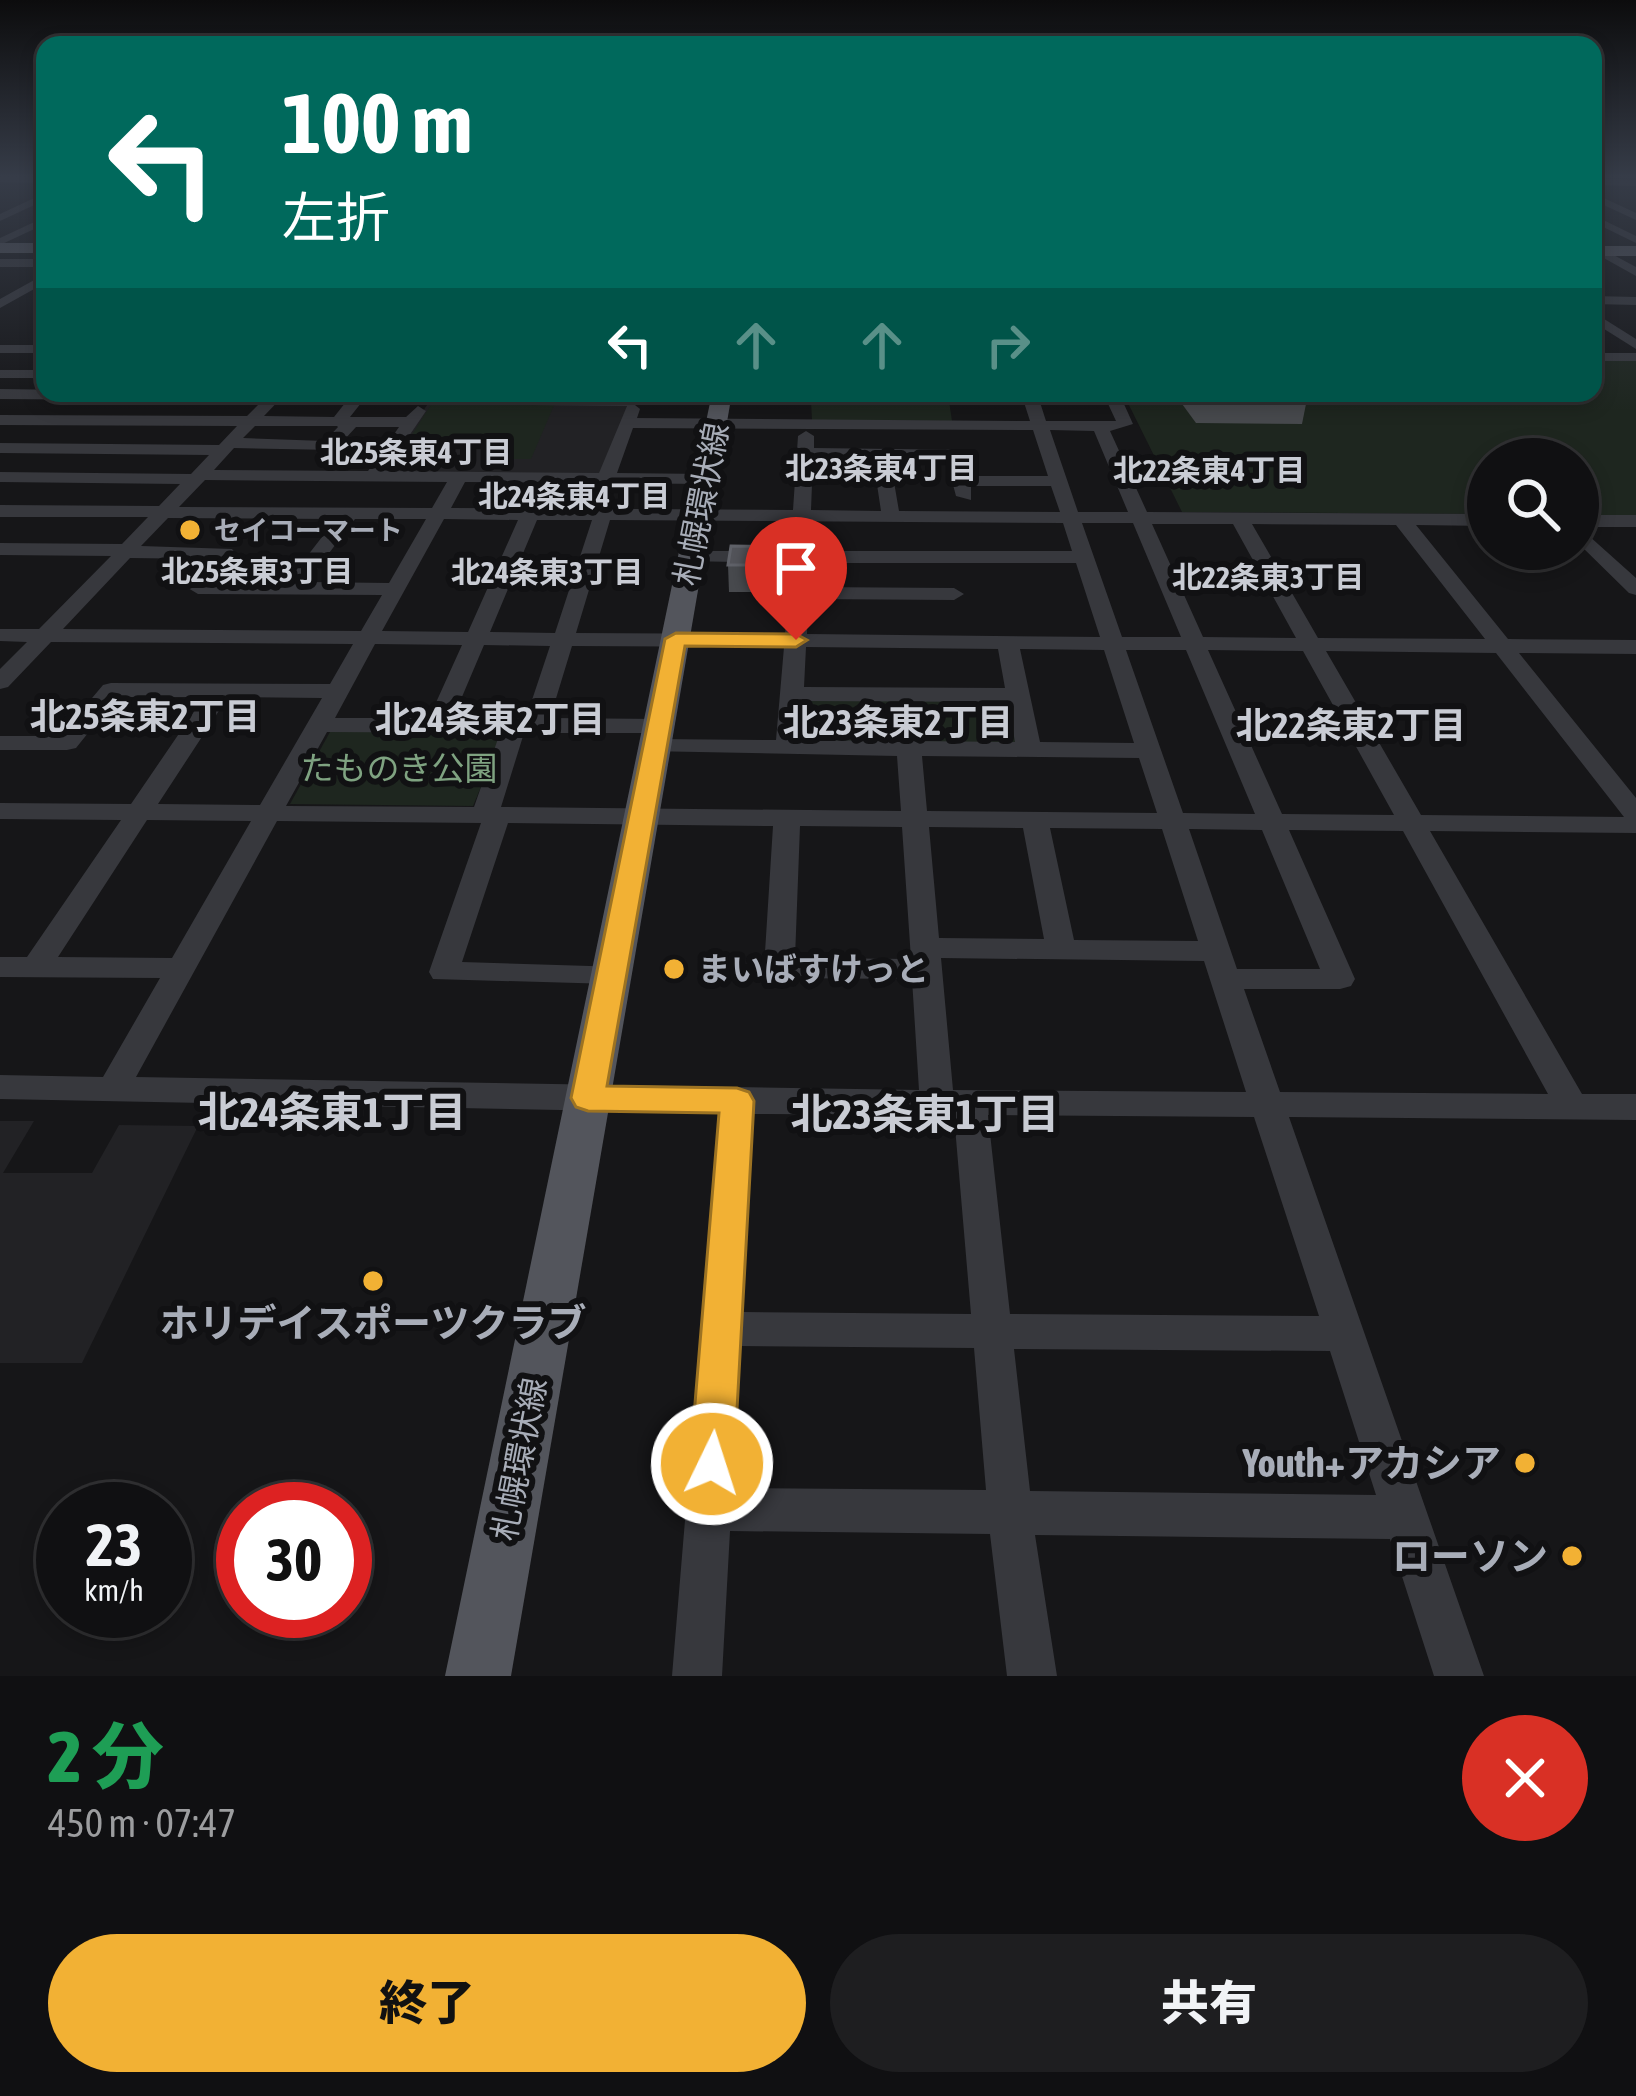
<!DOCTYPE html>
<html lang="ja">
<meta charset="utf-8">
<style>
body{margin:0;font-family:"Asap Condensed","Noto Sans JP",sans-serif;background:#1e1e20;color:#f1f3f6;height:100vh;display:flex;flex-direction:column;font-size:45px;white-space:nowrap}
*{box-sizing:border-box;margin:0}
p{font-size:39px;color:#9c9d9f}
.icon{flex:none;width:66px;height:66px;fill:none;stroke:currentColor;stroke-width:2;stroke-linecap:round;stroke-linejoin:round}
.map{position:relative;height:1676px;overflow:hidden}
.panel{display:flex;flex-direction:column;background:#101012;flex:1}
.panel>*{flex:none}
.guide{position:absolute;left:36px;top:36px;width:1566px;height:366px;border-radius:24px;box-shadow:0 6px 18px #0003,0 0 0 3px #303032;background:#00695c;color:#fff;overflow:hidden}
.buttons{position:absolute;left:1467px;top:438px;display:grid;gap:24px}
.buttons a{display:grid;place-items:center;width:132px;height:132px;border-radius:50%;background:#101012;box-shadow:0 6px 18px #0003,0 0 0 3px #303032;font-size:60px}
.speed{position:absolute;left:36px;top:1482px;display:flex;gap:24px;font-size:60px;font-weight:700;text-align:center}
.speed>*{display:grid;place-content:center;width:156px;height:156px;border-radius:50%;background:#101012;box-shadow:0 6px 18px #0003,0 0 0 3px #303032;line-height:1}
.speed small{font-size:30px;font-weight:400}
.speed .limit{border:18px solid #d22;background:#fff;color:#111}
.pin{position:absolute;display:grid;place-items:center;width:102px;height:102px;color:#fff;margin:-123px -51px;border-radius:50% 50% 50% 0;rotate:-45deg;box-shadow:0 0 12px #0007}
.pin .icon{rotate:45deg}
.me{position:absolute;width:132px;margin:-66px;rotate:4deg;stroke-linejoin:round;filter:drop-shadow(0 0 9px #0008)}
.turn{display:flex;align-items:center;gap:42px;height:252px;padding:0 48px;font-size:54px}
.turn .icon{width:156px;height:156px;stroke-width:2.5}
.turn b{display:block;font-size:84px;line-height:102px}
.lanes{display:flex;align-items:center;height:114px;padding:0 48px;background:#0003;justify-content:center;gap:60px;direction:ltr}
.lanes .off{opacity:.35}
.round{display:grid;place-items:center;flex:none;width:126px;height:126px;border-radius:63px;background:#1e1e20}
.summary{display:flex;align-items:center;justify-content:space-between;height:204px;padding:0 48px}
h1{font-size:72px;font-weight:800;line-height:90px;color:#1e9e55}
.button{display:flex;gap:24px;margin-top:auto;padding:24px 48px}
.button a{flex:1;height:138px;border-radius:72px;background:#f2b134;color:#111;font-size:48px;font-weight:800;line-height:138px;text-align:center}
.button a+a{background:#1e1e20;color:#f1f3f6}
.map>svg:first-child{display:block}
</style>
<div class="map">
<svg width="1636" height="1676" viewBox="0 0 1636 1676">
<rect width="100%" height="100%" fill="#161618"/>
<!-- built -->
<g fill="#222225">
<polygon points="429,402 629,403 602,476 381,474"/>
<polygon points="0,1121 34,1121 3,1173 92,1173 119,1125 198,1126 82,1363 0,1363"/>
</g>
<!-- green -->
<g fill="#1e261f">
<polygon points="1593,360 1636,361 1636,515 1578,515 1578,459 1488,459 1488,514 1182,512 1123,393 1593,393"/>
<polygon points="811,401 949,401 952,421 812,420"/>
<polygon points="432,403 555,403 531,459 508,459 511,449 429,449 432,441 408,441"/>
<polygon points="799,697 1014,699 1021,746 796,744"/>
<polygon points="504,731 473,806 290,804 330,732"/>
</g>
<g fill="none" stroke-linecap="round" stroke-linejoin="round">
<!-- minor -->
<g fill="#37383d" fill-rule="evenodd">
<polygon points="0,176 45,177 45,183 0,182"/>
<polygon points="1593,179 1636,180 1636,186 1593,185"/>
<polygon points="45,193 45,200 0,221 0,214"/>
<polygon points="1593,193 1636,213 1636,220 1593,200"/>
<polygon points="1593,215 1636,236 1636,243 1593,222"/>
<polygon points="45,217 45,224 0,245 0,238"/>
<polygon points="1593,244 1636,267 1636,276 1593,252"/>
<rect x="0" y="259" width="45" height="8"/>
<polygon points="45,274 45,283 0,308 0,299"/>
<polygon points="1593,296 1636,297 1636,305 1593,304"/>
<polygon points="1593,312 1636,339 1636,349 1593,322"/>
<rect x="0" y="345" width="45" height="8"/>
<rect x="1593" y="353" width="43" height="8"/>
<rect x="0" y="370" width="45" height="8"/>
<path d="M0,389L286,393L264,416L334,417L353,393H369L350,417H406L418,406L426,411L385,471L599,473L627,406L426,404L418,399L426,394L633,396L641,401L635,405L640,409L637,418L1030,421L1021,393H1037L1046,421H1116L1103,393H1119L1133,424L1110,431L1147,512L1488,514V526L1416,525L1508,639L1636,640V654L1519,653L1636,798V833L1430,831L1582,1094H1636V1120L1289,1117L1484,1676H1434L1390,1539L1035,1535L1057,1676H1007L990,1534L730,1531L722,1676H672L719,1113L0,1099V1075L103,1077L160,978L0,977V957H27L121,820L0,819V803L131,804L204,697H117L76,748L67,750H0V736H60L103,685L111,683L330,684L353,644L51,642L8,687L0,689V669L27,642L0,641V629H39L111,556L0,555V543L122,544L148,517H0V505L159,506L180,484L0,482V472L191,474L209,455L0,453V443L219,445L237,426L0,425V415L247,416L262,401L0,399ZM255,426H337L338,427L325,441L243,438ZM356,427H399L368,471L214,470L234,448L335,450ZM633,428L1033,430L1048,476H961L952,481L956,496L971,500V486H1051L1060,512L899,511L890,459H966L974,454L972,450L814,448V436L806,431L798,436L793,510L451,508L465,482L706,484L715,479L706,474L617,473ZM1050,430L1094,431L1128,512H1078ZM813,458H873L881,511L811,510ZM205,480L447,482L432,508L179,507ZM168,518L336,519L287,582H213L235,553L232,549L141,546ZM355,519H426L389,583L307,582ZM444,519L518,520L468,632L382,631ZM537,520H592L555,633L490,632ZM610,520L1063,523L1072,551H691L684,553V561L791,563L785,634L576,633ZM1082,523H1133L1181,637H1122ZM1152,524H1233L1296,638L1203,637ZM1252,524L1396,525L1485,639L1318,638ZM130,558L210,559L188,588L198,594L382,595L361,631L63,629ZM810,563H1076L1100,637L807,634L808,599L954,600L964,594L954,588L809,587ZM375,644L462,645L429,718H335ZM484,645L550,646L526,718H453ZM572,646L784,647L776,740L655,739L643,746L646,751L897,756L901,811L501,807L524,733H659L671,726L659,719L550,718ZM806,647L998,649L1005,688L804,687ZM1020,649L1104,650L1134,743L1040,742ZM1126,650H1186L1255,814L1183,813ZM1208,650L1303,651L1394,815L1282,814ZM1326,651L1496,653L1624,817L1421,815ZM228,697L322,698L260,805L158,804ZM803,701L1008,702L1015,742L801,740ZM327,732L500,733L474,807L286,806ZM922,756L1139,758L1157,813L927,811ZM147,820L251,821L172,958L58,957ZM277,821L481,823L429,972L433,979L612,984L623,981L627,974L623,967L462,962L508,823L773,826L764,968L768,975L779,978L912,979L919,1090L136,1077ZM800,826L902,827L911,959L795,958ZM929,827L1023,828L1044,939L939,938ZM1050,828L1162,829L1198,941L1074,940ZM1189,829L1262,830L1320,969H1237ZM1289,830L1403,831L1548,1094L1280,1092L1244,989H1340L1351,986L1355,979ZM941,958L1204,961L1246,1092L953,1090ZM753,1114L954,1115L971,1314L742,1312ZM988,1115L1254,1117L1319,1316L1010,1314ZM740,1346L974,1348L986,1490L732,1488ZM1014,1349L1330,1351L1376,1495L1030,1491Z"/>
<polygon points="804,393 955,393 963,398 955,403 807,402 799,397"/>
<polygon points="1578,515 1636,515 1636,527 1579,527 1636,578 1636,595 1629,593 1578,543"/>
</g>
<!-- major -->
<g fill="#53555c" fill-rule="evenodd">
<rect x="0" y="243" width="45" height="10"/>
<rect x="1593" y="246" width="43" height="10"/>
<polygon points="712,393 732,393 511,1676 445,1676"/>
</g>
</g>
<!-- wall -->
<g fill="#47494d">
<polygon points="1174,393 1307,393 1308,394 1302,424 1196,423"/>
<polygon points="785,547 784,592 729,592 728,565"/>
</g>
<!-- building -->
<g fill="#525359" stroke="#5f6168" stroke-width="3">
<polygon points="1201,393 1307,393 1308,394"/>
<polygon points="731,546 785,547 784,565 728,565"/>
</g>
<!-- sky -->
<linearGradient id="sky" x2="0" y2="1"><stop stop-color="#0c0c0d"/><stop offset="0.43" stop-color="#363c48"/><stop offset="1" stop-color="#363c48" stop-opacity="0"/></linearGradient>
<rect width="1636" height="411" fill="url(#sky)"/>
<!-- route -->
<polygon fill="#f2b134" stroke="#9d7322" stroke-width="3" points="676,633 796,634 807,640 796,647 685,646 607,1086 737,1088 749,1092 754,1101 734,1464 728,1478 712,1484 697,1478 690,1464 719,1113 588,1111 576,1107 571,1098 665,639"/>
<!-- markers -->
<g fill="#f2b134" stroke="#111113" stroke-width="4.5">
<circle cx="190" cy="530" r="12"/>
<circle cx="674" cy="969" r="12"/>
<circle cx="373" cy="1281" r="12"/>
<circle cx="1525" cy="1463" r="12"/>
<circle cx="1572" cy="1556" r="12"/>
</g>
<g text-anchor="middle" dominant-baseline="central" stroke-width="12" stroke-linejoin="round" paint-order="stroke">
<!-- far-poi labels -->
<g font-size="27" font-weight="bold" fill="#a8adb8" stroke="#111113" text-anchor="start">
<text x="214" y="530">セイコーマート</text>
</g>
<!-- far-neighbourhood labels -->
<g font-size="30" font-weight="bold" fill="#c9ccd4" stroke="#111113">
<text x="416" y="452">北25条東4丁目</text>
<text x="881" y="468">北23条東4丁目</text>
<text x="1209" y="470">北22条東4丁目</text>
<text x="574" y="496">北24条東4丁目</text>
<text x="257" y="571">北25条東3丁目</text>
<text x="547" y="572">北24条東3丁目</text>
<text x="1268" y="577">北22条東3丁目</text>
</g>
<!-- street labels -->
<g font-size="33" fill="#a8adb8" stroke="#111113">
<text transform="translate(701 504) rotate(-79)">札幌環状線</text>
<text transform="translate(519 1459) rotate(-79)">札幌環状線</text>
</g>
<!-- park labels -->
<g font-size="33" fill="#7fa381" stroke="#111113">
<text x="399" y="768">たものき公園</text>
</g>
<!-- poi labels -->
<g font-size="33" font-weight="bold" fill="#a8adb8" stroke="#111113" text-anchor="start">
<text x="698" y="969">まいばすけっと</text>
</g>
<!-- neighbourhood labels -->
<g font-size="36" font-weight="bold" fill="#c9ccd4" stroke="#111113">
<text x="145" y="716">北25条東2丁目</text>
<text x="490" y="719">北24条東2丁目</text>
<text x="898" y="722">北23条東2丁目</text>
<text x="1351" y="725">北22条東2丁目</text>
</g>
<!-- near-poi labels -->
<g font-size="39" font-weight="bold" fill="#a8adb8" stroke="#111113" text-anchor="end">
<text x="373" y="1323" text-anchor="middle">ホリデイスポーツクラブ</text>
<text x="1501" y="1463">Youth+アカシア</text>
<text x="1548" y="1556">ローソン</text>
</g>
<!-- near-neighbourhood labels -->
<g font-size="42" font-weight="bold" fill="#c9ccd4" stroke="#111113">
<text x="332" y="1112">北24条東1丁目</text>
<text x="925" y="1114">北23条東1丁目</text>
</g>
</g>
</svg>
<div class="buttons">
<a><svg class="icon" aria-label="search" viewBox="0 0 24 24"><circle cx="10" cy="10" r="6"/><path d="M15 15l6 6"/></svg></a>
</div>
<div class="speed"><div>23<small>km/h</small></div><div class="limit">30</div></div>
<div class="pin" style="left:796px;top:640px;background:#d93025"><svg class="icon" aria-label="arrive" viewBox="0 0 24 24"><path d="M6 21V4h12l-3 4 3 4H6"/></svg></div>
<svg class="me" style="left:712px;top:1464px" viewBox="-20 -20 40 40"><circle r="17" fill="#f2b134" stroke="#fff" stroke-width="3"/><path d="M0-11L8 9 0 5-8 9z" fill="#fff"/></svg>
<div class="guide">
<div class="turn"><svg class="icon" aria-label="left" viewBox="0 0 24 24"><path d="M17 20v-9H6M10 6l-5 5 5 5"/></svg><div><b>100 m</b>左折</div></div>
<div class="lanes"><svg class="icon" aria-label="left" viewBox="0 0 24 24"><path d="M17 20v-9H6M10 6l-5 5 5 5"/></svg><svg class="icon off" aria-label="ahead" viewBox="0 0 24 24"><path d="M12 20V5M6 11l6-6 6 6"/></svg><svg class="icon off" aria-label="ahead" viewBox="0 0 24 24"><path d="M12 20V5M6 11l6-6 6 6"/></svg><svg class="icon off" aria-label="right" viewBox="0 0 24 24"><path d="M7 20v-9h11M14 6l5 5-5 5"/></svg></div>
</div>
</div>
<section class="panel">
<div class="summary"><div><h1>2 分</h1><p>450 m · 07:47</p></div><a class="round" style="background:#d93025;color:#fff"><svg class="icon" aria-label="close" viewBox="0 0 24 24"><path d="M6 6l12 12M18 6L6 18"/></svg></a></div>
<div class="button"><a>終了</a><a>共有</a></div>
</section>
